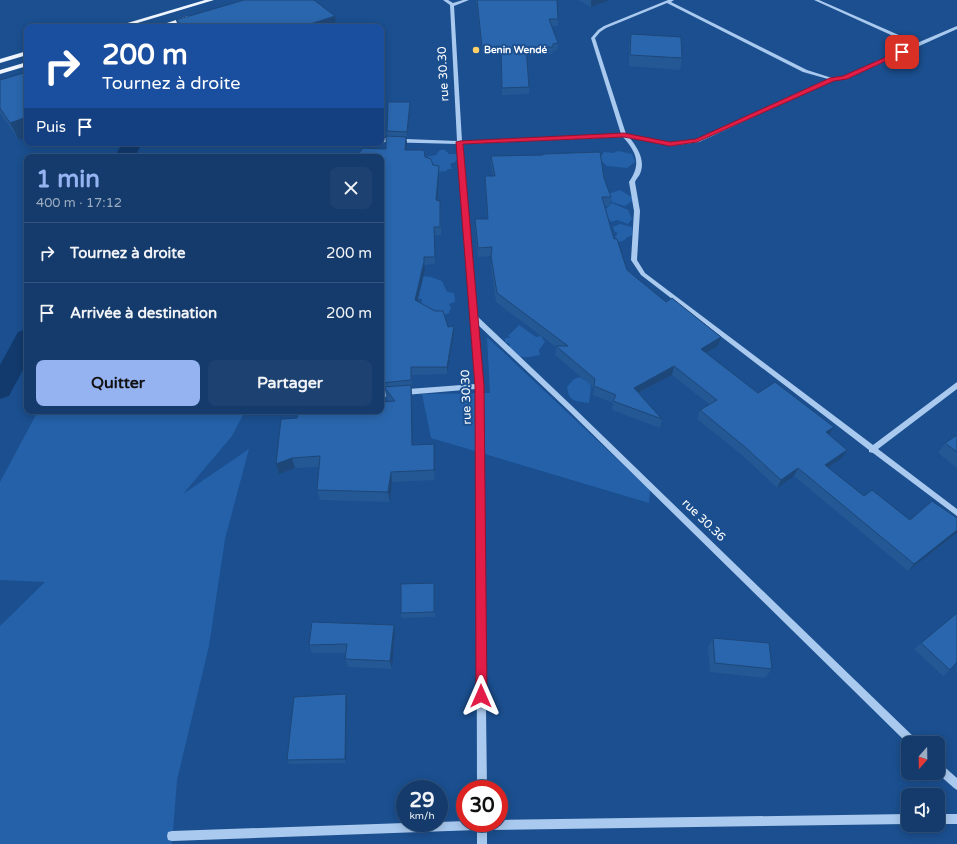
<!DOCTYPE html>
<html lang="fr">
<meta charset="utf-8">
<style>
body{margin:0;font-family:"Varela Round",sans-serif;background:#1d4271;color:#f1f3f6;height:100vh;display:flex;flex-direction:column;font-size:15px;white-space:nowrap}
*{box-sizing:border-box;margin:0}
p{font-size:13px;color:#9dadc1}
.icon{flex:none;width:22px;height:22px;fill:none;stroke:currentColor;stroke-width:2;stroke-linecap:round;stroke-linejoin:round}
.map{position:relative;flex:1;overflow:hidden}
.sheet{position:absolute;left:24px;top:154px;width:360px;height:260px;display:flex;flex-direction:column;background:#143b6b;border-radius:8px;box-shadow:0 2px 10px #0003,0 0 0 1px #33557e}
.sheet>*{flex:none}
.banner{position:absolute;left:24px;top:24px;width:360px;height:122px;border-radius:8px;box-shadow:0 2px 10px #0003,0 0 0 1px #33557e;background:#1a4fa0;color:#fff;overflow:hidden}
.needle{width:26px;rotate:200deg}
.tools{position:absolute;left:901px;top:736px;display:grid;gap:8px}
.tools a{display:grid;place-items:center;width:44px;height:44px;border-radius:8px;background:#143b6b;box-shadow:0 2px 10px #0003,0 0 0 1px #33557e;font-size:20px}
.speed{position:absolute;left:396px;top:780px;display:flex;gap:8px;font-size:20px;font-weight:700;text-align:center}
.speed>*{display:grid;place-content:center;width:52px;height:52px;border-radius:50%;background:#143b6b;box-shadow:0 2px 10px #0003,0 0 0 1px #33557e;line-height:1}
.speed small{font-size:10px;font-weight:400}
.speed .limit{border:6px solid #d22;background:#fff;color:#111}
.pin{position:absolute;display:grid;place-items:center;width:34px;height:34px;color:#fff;margin:-17px;border-radius:8px;box-shadow:0 2px 6px #0006}
.me{position:absolute;width:44px;margin:-22px;rotate:0deg;stroke-linejoin:round;filter:drop-shadow(0 0 3px #0008)}
.turn{display:flex;align-items:center;gap:14px;height:84px;padding:0 12px;font-size:18px}
.turn .icon{width:52px;height:52px;stroke-width:2.5}
.turn b{display:block;font-size:28px;line-height:34px}
.then{display:flex;align-items:center;height:38px;padding:0 12px;background:#0003;gap:8px;font-size:15px}
.round{display:grid;place-items:center;flex:none;width:42px;height:42px;border-radius:8px;background:#1d4271}
.headline{display:flex;align-items:center;justify-content:space-between;height:68px;padding:0 12px}
h1{font-size:24px;font-weight:700;line-height:30px;color:#95b2f1}
.action{display:flex;gap:8px;margin-top:auto;padding:8px 12px}
.action a{flex:1;height:46px;border-radius:8px;background:#95b2f1;color:#111;font-size:16px;font-weight:700;line-height:46px;text-align:center}
.action a+a{background:#1d4271;color:#f1f3f6}
ul{padding:0;list-style:none}
li{display:flex;align-items:center;gap:12px;height:60px;padding:0 12px;border-top:1px solid #33557e}
li div{flex:1}
li b{display:block;font-size:15px}
li em{font-style:normal}
.map>svg:first-child{display:block}
</style>
<div class="map">
<svg width="957" height="844" viewBox="0 0 957 844">
<rect width="100%" height="100%" fill="#1b4f8f"/>
<!-- green -->
<g fill="#2461a8">
<polygon points="440,150 445,150 449,154 456,154 457,159 455,162 450,164 452,169 447,169 447,171 436,172 426,164 426,157 436,155"/>
<polygon points="618,151 632,154 635,162 627,168 607,166 599,159 604,152 613,153"/>
<polygon points="620,190 635,199 625,206 612,202 608,194"/>
<polygon points="612,203 628,210 632,219 628,224 617,220 611,222 609,219 610,222 595,228 603,212"/>
<polygon points="620,224 632,227 632,235 626,238 625,240 619,242 615,237 618,233 615,232 613,227"/>
<polygon points="423,276 431,277 442,281 447,292 454,293 455,302 449,304 451,308 449,313 438,317 420,310 422,299 414,298 421,285"/>
<path d="M519,325L536,337L541,336L545,342L539,350L540,355C528,358 518,359 508,350L510,344L505,342V338H511L508,336Z"/>
<polygon points="487,337 650,490 649,503 431,438 422,394 490,393"/>
<path d="M580,377L584,380L589,378L591,388L589,403C575,401 569,402 567,387L574,379Z"/>
<polygon points="38,411 245,411 232,436 183,494 249,449 225,539 209,646 177,780 172,844 0,844 0,626 45,582 0,580 0,482"/>
</g>
<g fill="none" stroke-linecap="round" stroke-linejoin="round">
<!-- canal -->
<g fill="#123a6d" fill-rule="evenodd">
<polygon points="122,143 142,143 135,157 115,157"/>
<polygon points="27,329 27,362 9,396 0,399 0,365 18,332"/>
</g>
<!-- minor -->
<g fill="#a9c9ee" fill-rule="evenodd">
<path d="M443,0H448L453,3L463,0H469L454,6L462,141L621,134L591,38L598,30L604,26L668,0H674L671,2L807,70L832,78L843,77L913,45L814,0H819L917,43L957,26V29L846,79L833,80L699,142L670,146L629,137C637,147 646,160 640,174C639,176 636,179 635,182L640,211L637,260L645,273L873,445L957,382V389L878,449L957,509V516L873,453L869,452V450L641,275L631,260L634,211L629,182C642,163 636,152 623,137L463,144L477,316L572,406L917,740L919,743L908,744L568,410L477,324L482,386L487,789H477L476,389L381,397V391L475,384L458,144L381,142V138L457,141L450,5ZM667,3L803,72L828,79L696,140L670,142L626,134L595,38L600,32L606,28Z"/>
<polygon points="938,762 941,764 957,778 957,790 954,788 937,773"/>
<polygon points="908,814 908,824 487,830 487,844 477,844 477,830 172,841 168,840 167,836 168,832 172,831 405,823 439,823 439,822 465,821 465,823 499,823 499,820"/>
<rect x="938" y="814" width="19" height="10"/>
</g>
<!-- major -->
<g fill="#f0f6ff" fill-rule="evenodd">
<polygon points="205,0 214,0 124,27 114,27"/>
<polygon points="188,16 190,17 190,19 164,27 155,27"/>
<polygon points="27,51 27,55 0,63 0,59"/>
<polygon points="27,62 27,66 0,74 0,70"/>
</g>
</g>
<!-- wall -->
<g fill="#245895">
<polygon points="476,0 557,0 558,19 558,26 552,26 558,43 557,50 553,51 552,54 527,54 529,87 529,94 502,95 501,53 482,54"/>
<polygon points="578,0 610,0 591,7"/>
<polygon points="335,16 337,27 178,27 176,20"/>
<polygon points="631,34 682,58 680,70 629,66 629,45"/>
<polygon points="0,80 19,140 0,113"/>
<polygon points="410,102 410,108 407,138 406,137 407,144 406,150 425,157 433,165 439,174 437,200 441,208 441,235 434,235 435,264 424,265 425,270 417,301 448,327 454,326 454,333 447,374 412,375 412,387 411,387 412,396 413,445 434,455 435,480 392,482 390,502 320,500 317,490 319,467 295,468 279,474 276,464 297,418 388,402 386,398 385,390 381,390 381,157 386,149 387,136 387,131"/>
<polygon points="543,154 604,178 611,197 610,206 605,206 614,239 627,270 666,302 721,337 718,346 706,353 758,393 834,427 829,435 847,450 842,458 828,468 864,496 910,520 957,518 957,533 908,571 794,476 777,488 742,455 697,419 700,410 709,404 672,375 639,393 662,419 660,428 612,410 613,403 593,395 594,388 555,355 556,347 496,302 491,265 491,256 478,257 475,228 475,219 487,219 485,185 485,176 493,176 491,164 491,156 543,155"/>
<polygon points="957,435 957,468 938,453 945,443"/>
<polygon points="434,583 435,617 401,618 401,613"/>
<polygon points="394,625 395,633 392,669 348,667 345,659 346,653 312,653 309,645"/>
<polygon points="713,638 772,669 765,678 710,672 708,647"/>
<polygon points="921,643 950,670 943,676 914,649"/>
<polygon points="346,694 347,698 346,763 289,764 287,760"/>
</g>
<!-- shaded-wall -->
<g fill="#1d4779">
<polygon points="591,0 610,0 591,7"/>
<polygon points="335,16 337,27 301,27"/>
<polygon points="410,102 410,108 407,138 407,132"/>
<polygon points="27,117 27,137 19,140 10,123"/>
<polygon points="406,137 407,144 405,158 405,150"/>
<polygon points="439,166 439,174 437,208 436,200"/>
<polygon points="424,262 425,270 416,307 415,300"/>
<polygon points="454,326 454,333 447,374 447,367"/>
<polygon points="721,337 718,346 698,357 701,349"/>
<polygon points="674,366 672,375 632,396 634,388"/>
<polygon points="411,385 412,396 413,455 412,445"/>
<polygon points="834,427 829,435 826,432"/>
<polygon points="434,444 434,455 435,480 434,470"/>
<polygon points="847,450 842,458 820,473 825,465"/>
<polygon points="292,458 295,468 279,474 276,464"/>
<polygon points="798,468 794,476 777,488 781,480"/>
<polygon points="391,472 392,482 390,502 388,492"/>
<polygon points="957,530 957,533 908,571 914,564"/>
<polygon points="394,625 395,633 392,669 390,661"/>
<polygon points="346,694 347,698 346,763 345,759"/>
</g>
<!-- building -->
<g fill="#2a66ad" stroke="#1d4779">
<polygon points="244,0 314,0 335,16 301,27 184,27 176,20"/>
<polygon points="477,0 557,0 558,19 549,19 558,43 553,44 553,47 526,47 529,87 502,88 501,46 482,47"/>
<polygon points="631,34 681,37 682,58 630,55"/>
<polygon points="27,72 27,117 10,123 0,108 0,80"/>
<polygon points="388,102 410,102 407,132 387,131"/>
<polygon points="386,136 406,137 405,150 424,150 425,157 431,159 433,165 439,166 436,200 440,201 440,227 434,227 435,257 424,257 424,262 415,300 435,311 443,311 448,327 454,326 447,367 411,367 411,380 381,383 381,157 356,157 363,148 386,149"/>
<polygon points="600,152 604,178 611,197 602,197 614,239 617,239 627,270 666,302 672,298 721,337 701,349 758,393 775,382 834,427 826,432 847,450 825,465 864,496 872,490 910,520 932,501 957,518 957,530 914,564 798,468 781,480 745,447 700,410 717,400 674,366 634,388 662,419 613,401 616,395 594,386 595,379 556,346 568,346 497,293 491,256 492,247 478,248 475,219 488,219 485,176 495,176 491,156 543,155 543,154"/>
<polygon points="411,385 412,445 434,444 434,470 391,472 388,492 317,490 320,456 292,458 276,464 281,419 297,418 298,411 381,411 381,402 395,401 384,387"/>
<polygon points="957,435 957,452 945,443"/>
<polygon points="434,583 434,612 401,613 401,584"/>
<polygon points="957,613 957,662 950,670 921,643"/>
<polygon points="312,622 394,625 390,661 345,659 347,644 309,645"/>
<polygon points="713,638 769,643 772,669 715,663"/>
<polygon points="346,694 345,759 287,760 294,697"/>
</g>
<!-- route -->
<polygon fill="#e11d48" stroke="#92132f" points="900,51 905,52 847,79 834,81 697,142 670,146 624,137 463,144 484,386 487,696 486,700 481,702 477,700 476,696 475,386 456,142 460,141 624,133 670,142 696,139 830,78 843,76"/>
<!-- markers -->
<circle fill="#ffd166" stroke="#1b4f8f" stroke-width="1.5" cx="476" cy="50" r="4"/>
<g text-anchor="middle" dominant-baseline="central" stroke-width="4" stroke-linejoin="round" paint-order="stroke">
<!-- far-poi labels -->
<g font-size="10" font-weight="bold" fill="#fff" stroke="#1b4f8f" text-anchor="start">
<text x="484" y="50">Benin Wendé</text>
</g>
<!-- street labels -->
<g font-size="12" fill="#fff" stroke="#1b4f8f">
<text transform="translate(443 74) rotate(-93)">rue 30.30</text>
<text transform="translate(466 397) rotate(-92)">rue 30.30</text>
<text transform="translate(704 520) rotate(44)">rue 30.36</text>
</g>
</g>
</svg>
<div class="tools">
<a><svg class="needle" viewBox="-14 -14 28 28"><path d="M0-13l5 13h-10z" fill="#e53935"/><path d="M0 13l5-13h-10z" fill="#9dadc1"/></svg></a>
<a><svg class="icon" aria-label="sound" viewBox="0 0 24 24"><path d="M4 9h4l5-4v14l-5-4H4zM17 9q2 3 0 6"/></svg></a>
</div>
<div class="speed"><div>29<small>km/h</small></div><div class="limit">30</div></div>
<div class="pin" style="left:902px;top:52px;background:#d93025"><svg class="icon" aria-label="arrive" viewBox="0 0 24 24"><path d="M6 21V4h12l-3 4 3 4H6"/></svg></div>
<svg class="me" style="left:481px;top:696px" viewBox="-20 -20 40 40"><path d="M0-17L14 15 0 8-14 15z" fill="#e11d48" stroke="#fff" stroke-width="4"/></svg>
<div class="banner">
<div class="turn"><svg class="icon" aria-label="right" viewBox="0 0 24 24"><path d="M7 20v-9h11M14 6l5 5-5 5"/></svg><div><b>200 m</b>Tournez à droite</div></div>
<div class="then">Puis<svg class="icon" aria-label="arrive" viewBox="0 0 24 24"><path d="M6 21V4h12l-3 4 3 4H6"/></svg></div>
</div>
<section class="sheet">
<div class="headline"><div><h1>1 min</h1><p>400 m · 17:12</p></div><a class="round"><svg class="icon" aria-label="close" viewBox="0 0 24 24"><path d="M6 6l12 12M18 6L6 18"/></svg></a></div>
<ul>
<li><svg class="icon" aria-label="right" viewBox="0 0 24 24"><path d="M7 20v-9h11M14 6l5 5-5 5"/></svg><div><b>Tournez à droite</b></div><em>200 m</em></li>
<li><svg class="icon" aria-label="arrive" viewBox="0 0 24 24"><path d="M6 21V4h12l-3 4 3 4H6"/></svg><div><b>Arrivée à destination</b></div><em>200 m</em></li>
</ul>
<div class="action"><a>Quitter</a><a>Partager</a></div>
</section>
</div>
